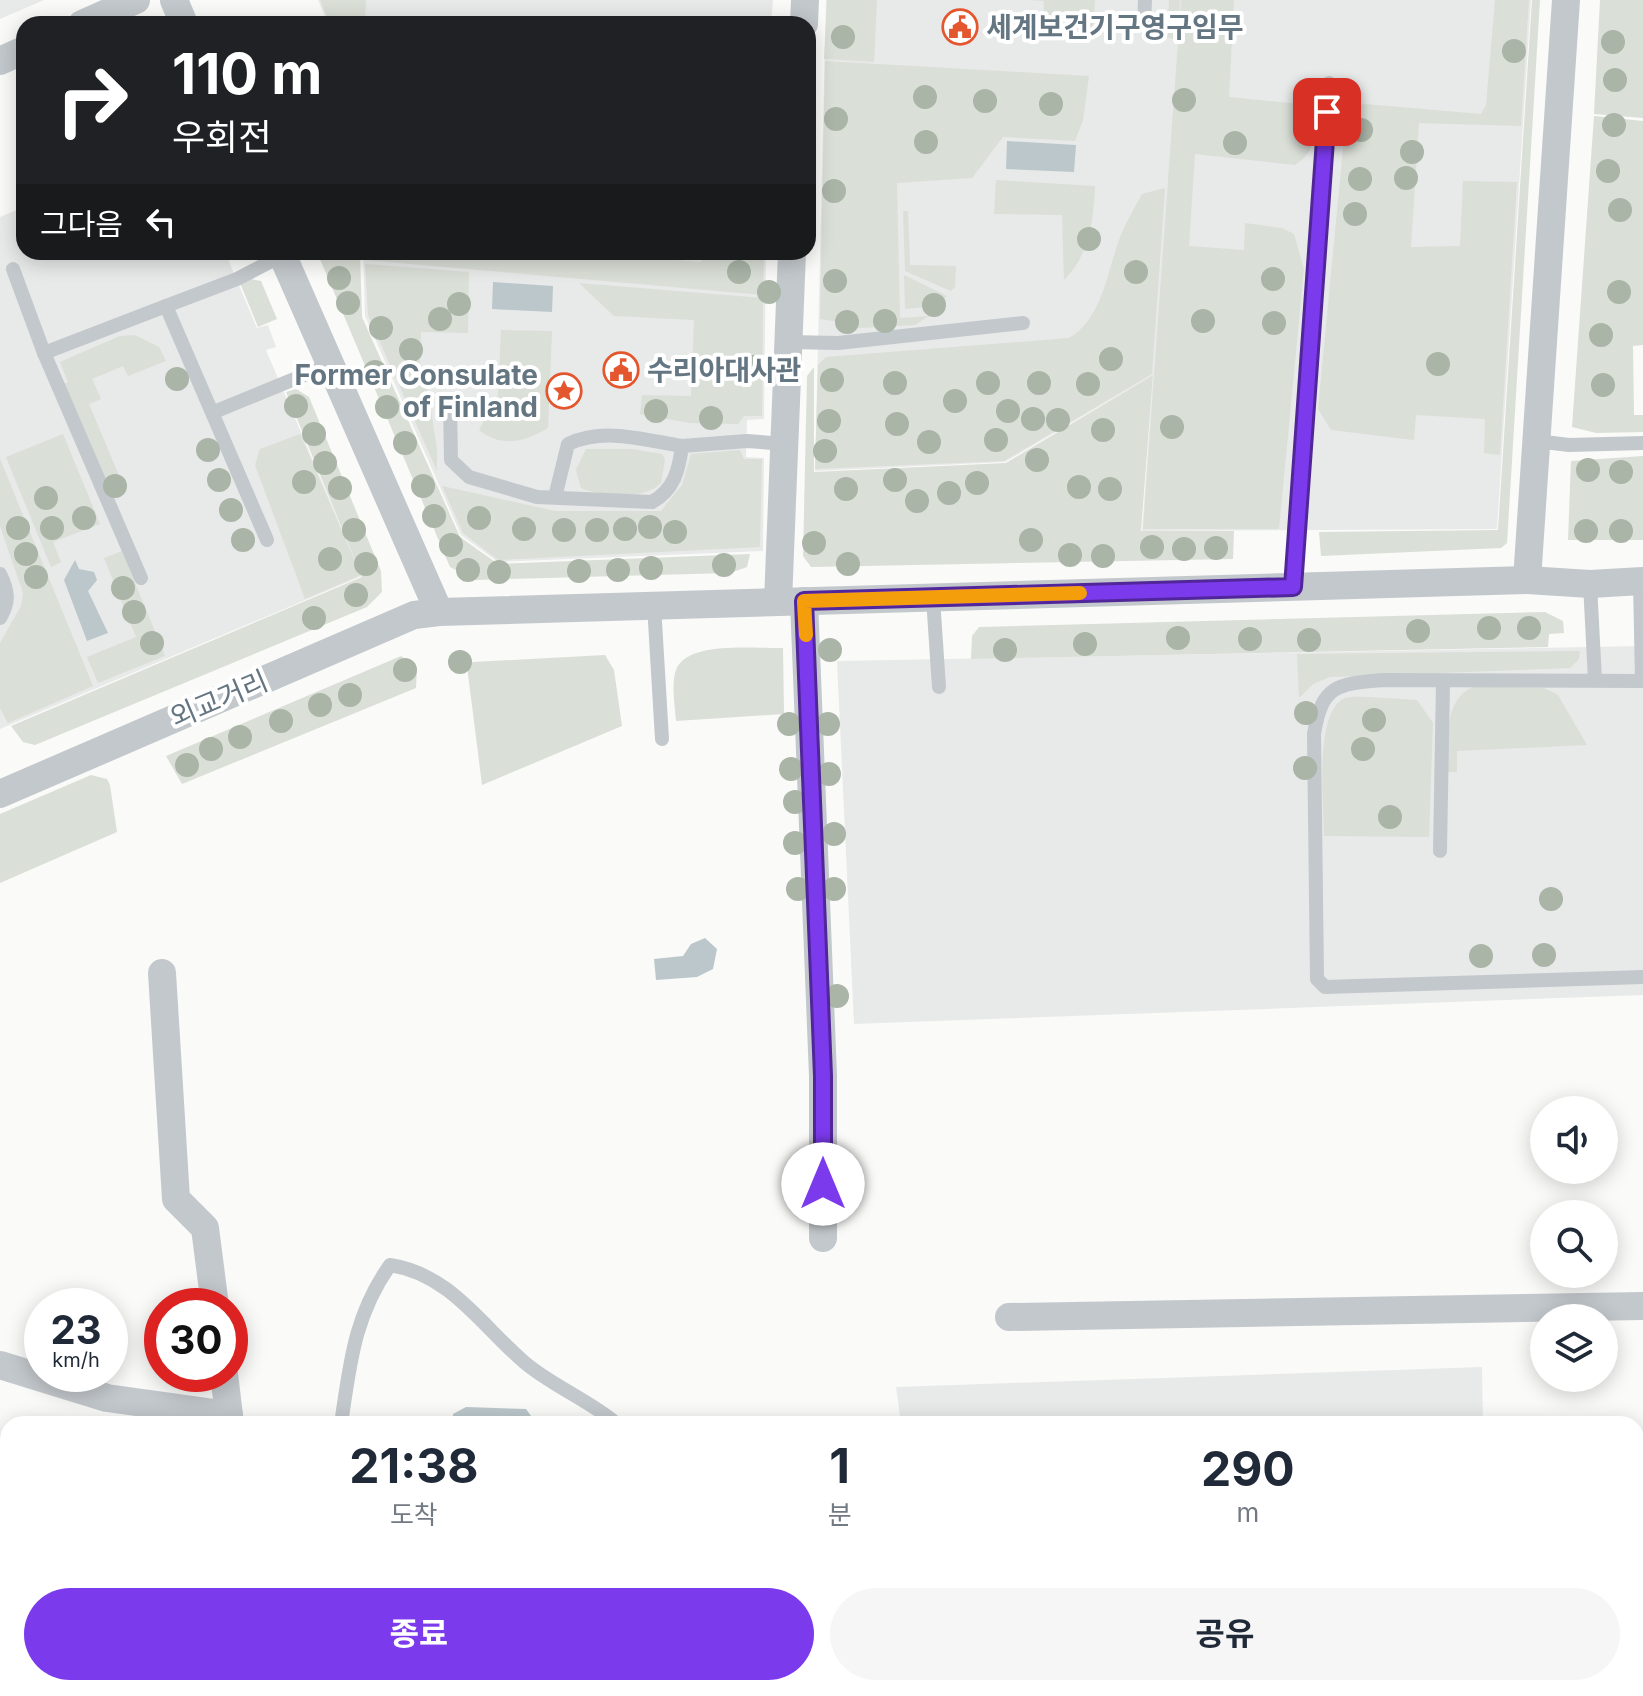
<!DOCTYPE html>
<html lang="ko">
<meta charset="utf-8">
<style>
body{margin:0;font-family:Inter,"Noto Sans KR",sans-serif;background:#f6f6f7;color:#1f2937;height:100vh;display:flex;flex-direction:column;font-size:30px;white-space:nowrap}
*{box-sizing:border-box;margin:0}
p{font-size:26px;color:#747a83}
.icon{flex:none;width:44px;height:44px;fill:none;stroke:currentColor;stroke-width:2;stroke-linecap:round;stroke-linejoin:round}
.map{position:relative;flex:1;overflow:hidden}
.drawer{position:absolute;left:0px;top:1416px;width:1644px;height:280px;display:flex;flex-direction:column;background:#fff;border-radius:24px 24px 0 0;box-shadow:0 4px 20px #0003}
.drawer>*{flex:none}
.hud{position:absolute;left:16px;top:16px;width:800px;height:244px;border-radius:24px;box-shadow:0 4px 20px #0003;background:#202124;color:#fff;overflow:hidden}
.fabs{position:absolute;left:1530px;top:1096px;display:grid;gap:16px}
.fabs a{display:grid;place-items:center;width:88px;height:88px;border-radius:50%;background:#fff;box-shadow:0 4px 20px #0003;font-size:40px}
.speed{position:absolute;left:24px;top:1288px;display:flex;gap:16px;font-size:40px;font-weight:700;text-align:center}
.speed>*{display:grid;place-content:center;width:104px;height:104px;border-radius:50%;background:#fff;box-shadow:0 4px 20px #0003;line-height:1}
.speed small{font-size:20px;font-weight:400}
.speed .limit{border:12px solid #d22;background:#fff;color:#111}
.pin{position:absolute;display:grid;place-items:center;width:68px;height:68px;color:#fff;margin:-34px;border-radius:16px;box-shadow:0 4px 12px #0006}
.me{position:absolute;width:88px;margin:-44px;rotate:0deg;stroke-linejoin:round;filter:drop-shadow(0 0 6px #0008)}
.turn{display:flex;align-items:center;gap:28px;height:168px;padding:0 24px;font-size:36px}
.turn .icon{width:104px;height:104px;stroke-width:2.5}
.turn b{display:block;font-size:56px;line-height:68px}
.then{display:flex;align-items:center;height:76px;padding:0 24px;background:#0003;gap:16px;font-size:30px}
.eta{display:flex;justify-content:space-evenly;align-items:center;height:136px;text-align:center}
.eta b{font-size:48px;font-weight:700;line-height:56px}
.cta{display:flex;gap:16px;margin-top:auto;padding:16px 24px}
.cta a{flex:1;height:92px;border-radius:48px;background:#7c3aed;color:#fff;font-size:32px;font-weight:700;line-height:92px;text-align:center}
.cta a+a{background:#f6f6f7;color:#1f2937}
.map>svg:first-child{display:block}
</style>
<div class="map">
<svg width="1643" height="1696" viewBox="0 0 1643 1696">
<rect width="100%" height="100%" fill="#fafaf8"/>
<!-- built -->
<g fill="#e8e9e9">
<polygon points="0,0 44,0 0,19"/>
<polygon points="318,0 773,0 771,24 371,24 327,21"/>
<polygon points="826,0 1531,0 1497,529 1142,531 1153,375 1005,462 815,471"/>
<polygon points="24,207 24,252 225,252 257,328 268,325 276,347 266,350 362,576 0,729 0,217"/>
<polygon points="363,252 766,252 764,419 747,420 746,457 764,458 763,551 498,562 461,535 365,316"/>
<polygon points="1643,646 1643,995 854,1024 837,661"/>
<polygon points="1482,1367 1483,1424 901,1424 896,1387"/>
<polygon points="934,1688 1610,1688 1610,1696 935,1696"/>
</g>
<!-- green -->
<g fill="#dadfd7">
<polygon points="320,0 366,0 365,20 328,19"/>
<polygon points="827,0 877,0 874,62 824,59"/>
<polygon points="1029,0 1095,0 1093,30 1043,24 1044,1"/>
<polygon points="1169,0 1180,0 1177,40 1167,37"/>
<path d="M1181,0H1234L1229,97L1299,104C1318,124 1320,149 1295,165L1195,154L1189,246L1244,250L1245,223L1282,228L1294,234L1304,269L1279,529H1143Z"/>
<polygon points="1495,0 1529,0 1521,126 1419,123 1411,247 1460,246 1463,181 1517,182 1500,455 1484,453 1485,419 1416,415 1414,440 1331,430 1318,409 1346,117 1352,107 1365,104 1481,114 1486,105"/>
<polygon points="1532,0 1540,0 1507,543 1501,548 1321,556 1319,532 1498,530"/>
<polygon points="1600,0 1643,0 1643,118 1594,114"/>
<polygon points="825,61 1089,76 1083,120 1075,141 1003,137 972,178 897,183 900,318 929,316 915,325 842,329 839,322 820,319"/>
<polygon points="1594,116 1643,121 1643,345 1633,346 1634,415 1643,415 1643,432 1596,433 1572,427"/>
<path d="M996,180L1095,186C1093,222 1090,254 1064,280L1062,215L994,214Z"/>
<path d="M1165,188L1152,374L1004,461L815,469L818,365L826,357L1069,338C1102,319 1107,273 1119,240C1125,224 1134,209 1142,194Z"/>
<polygon points="903,211 908,211 910,265 956,266 955,287 951,291 905,271"/>
<polygon points="317,252 360,252 362,317 460,537 498,564 750,554 747,567 730,573 475,580 450,567"/>
<polygon points="365,252 570,252 701,262 702,252 764,252 763,295 365,260"/>
<polygon points="365,264 469,272 468,333 421,332 419,378 428,391 437,450 437,471 368,315"/>
<polygon points="904,275 947,296 936,306 905,309"/>
<polygon points="250,279 261,281 277,319 258,327 240,283"/>
<polygon points="579,283 763,298 762,416 744,416 738,424 690,423 640,414 642,395 691,396 694,320 614,316"/>
<path d="M501,330L552,331L548,428C525,442 501,448 479,430L498,395Z"/>
<polygon points="135,335 159,347 166,361 128,376 123,366 92,379 101,399 89,404 125,490 110,496 63,384 68,382 60,362 120,336"/>
<polygon points="814,367 814,472 1006,463 1153,375 1141,531 1234,531 1233,559 811,567 803,556 807,376"/>
<polygon points="296,389 309,397 381,571 382,592 367,607 35,745 23,742 11,726 362,577 286,392"/>
<polygon points="63,434 100,524 53,542 61,562 51,567 6,457"/>
<polygon points="300,434 361,575 305,599 255,465 260,449"/>
<path d="M586,449H632L662,454L665,460L661,483C644,500 602,497 581,488L576,470Z"/>
<polygon points="740,450 744,459 762,459 760,547 498,560 463,533 442,486 555,511 661,511 682,485 691,454"/>
<polygon points="1643,456 1643,540 1568,540 1571,461"/>
<polygon points="0,459 93,686 8,723 0,708 0,643 21,606 23,593 0,526"/>
<polygon points="122,551 165,656 98,683 87,657 136,637 104,558"/>
<polygon points="1545,612 1563,621 1564,633 1549,634 1548,647 971,659 972,636 979,627"/>
<path d="M783,648L784,714L676,721C675,706 671,684 676,670C687,640 756,649 783,648Z"/>
<polygon points="1580,651 1579,659 1570,668 1330,677 1313,684 1299,698 1297,654"/>
<polygon points="605,655 614,670 622,726 482,785 467,666 473,662"/>
<polygon points="401,656 417,668 416,688 182,784 166,756"/>
<path d="M1475,686L1544,688L1558,695L1587,745L1457,751V772H1448C1448,742 1442,699 1475,686Z"/>
<path d="M1367,697L1417,700L1433,723L1429,837L1324,836C1324,806 1314,715 1343,699C1349,696 1360,697 1367,697Z"/>
<polygon points="91,775 107,779 110,785 117,832 0,883 0,814"/>
</g>
<!-- water -->
<g fill="#bbc7cb">
<polygon points="1007,141 1076,145 1074,172 1006,169"/>
<polygon points="493,282 553,286 552,312 492,309"/>
<polygon points="75,560 79,569 94,572 97,580 88,591 108,633 87,641 64,580"/>
<polygon points="705,938 717,949 713,969 697,977 656,980 654,959 683,956 691,944"/>
<polygon points="466,1407 526,1409 537,1424 452,1424 453,1414"/>
</g>
<g fill="none" stroke-linecap="round" stroke-linejoin="round">
<!-- service -->
<g stroke="#c3c8cc" stroke-width="14">
<polyline points="1144,27 1145,0"/>
<polyline points="13,269 44,353 141,578"/>
<polyline points="789,342 838,343 1023,323"/>
<polyline points="44,353 166,306"/>
<path d="M450,403L451,460L469,477L537,497L652,502C674,490 679,470 682,446L747,441L786,444"/>
<polyline points="214,412 331,364"/>
<polyline points="1536,441 1569,445 1643,443"/>
<path d="M555,497L568,444C605,427 644,440 682,446"/>
<polyline points="267,540 166,306 237,279 283,255"/>
<path d="M0,574C8,590 10,602 0,618"/>
<polyline points="1640,581 1642,681"/>
<polyline points="1590,584 1595,680"/>
<polyline points="1293,587 1329,83"/>
<polyline points="933,598 939,687"/>
<polyline points="654,605 662,739"/>
<path d="M1643,681L1384,680C1338,684 1322,684 1314,734L1317,979L1325,987L1643,977"/>
<polyline points="1440,851 1443,682"/>
<path d="M341,1424C350,1364 354,1316 390,1265C450,1274 481,1325 524,1362C552,1386 589,1400 617,1424"/>
</g>
<!-- minor -->
<g stroke="#c3c8cc" stroke-width="28">
<polyline points="174,0 184,24"/>
<polyline points="82,24 136,0"/>
<polyline points="804,24 805,0"/>
<polyline points="0,61 24,50"/>
<polyline points="281,252 439,612"/>
<polyline points="1527,580 1566,0"/>
<polyline points="804,601 823,1076 823,1238"/>
<polyline points="778,602 792,252"/>
<polyline points="0,794 414,615 439,612 1527,580 1590,584 1643,581"/>
<polyline points="162,973 176,1199 205,1228 215,1306"/>
<polyline points="1009,1317 1643,1306"/>
<polyline points="0,1365 107,1398 229,1415"/>
<polyline points="224,1374 230,1424"/>
<polyline points="244,1688 244,1696"/>
</g>
</g>
<!-- trees -->
<g fill="#aab4a7">
<circle cx="843" cy="37" r="12"/>
<circle cx="1613" cy="42" r="12"/>
<circle cx="1514" cy="51" r="12"/>
<circle cx="1615" cy="80" r="12"/>
<circle cx="925" cy="97" r="12"/>
<circle cx="1184" cy="100" r="12"/>
<circle cx="985" cy="101" r="12"/>
<circle cx="1051" cy="104" r="12"/>
<circle cx="836" cy="119" r="12"/>
<circle cx="1614" cy="125" r="12"/>
<circle cx="1361" cy="130" r="12"/>
<circle cx="926" cy="142" r="12"/>
<circle cx="1235" cy="143" r="12"/>
<circle cx="1412" cy="152" r="12"/>
<circle cx="1608" cy="171" r="12"/>
<circle cx="1406" cy="178" r="12"/>
<circle cx="1360" cy="179" r="12"/>
<circle cx="834" cy="191" r="12"/>
<circle cx="1620" cy="210" r="12"/>
<circle cx="1355" cy="214" r="12"/>
<circle cx="1089" cy="239" r="12"/>
<circle cx="739" cy="272" r="12"/>
<circle cx="1136" cy="272" r="12"/>
<circle cx="339" cy="278" r="12"/>
<circle cx="1273" cy="279" r="12"/>
<circle cx="835" cy="281" r="12"/>
<circle cx="769" cy="292" r="12"/>
<circle cx="1619" cy="292" r="12"/>
<circle cx="348" cy="303" r="12"/>
<circle cx="459" cy="304" r="12"/>
<circle cx="934" cy="305" r="12"/>
<circle cx="440" cy="319" r="12"/>
<circle cx="885" cy="321" r="12"/>
<circle cx="1203" cy="321" r="12"/>
<circle cx="847" cy="322" r="12"/>
<circle cx="1274" cy="323" r="12"/>
<circle cx="381" cy="328" r="12"/>
<circle cx="1601" cy="335" r="12"/>
<circle cx="411" cy="350" r="12"/>
<circle cx="1111" cy="359" r="12"/>
<circle cx="1438" cy="364" r="12"/>
<circle cx="753" cy="367" r="12"/>
<circle cx="375" cy="372" r="12"/>
<circle cx="177" cy="379" r="12"/>
<circle cx="832" cy="380" r="12"/>
<circle cx="895" cy="383" r="12"/>
<circle cx="988" cy="383" r="12"/>
<circle cx="1039" cy="383" r="12"/>
<circle cx="1088" cy="384" r="12"/>
<circle cx="1603" cy="385" r="12"/>
<circle cx="955" cy="401" r="12"/>
<circle cx="296" cy="406" r="12"/>
<circle cx="387" cy="407" r="12"/>
<circle cx="656" cy="411" r="12"/>
<circle cx="1008" cy="411" r="12"/>
<circle cx="711" cy="418" r="12"/>
<circle cx="1033" cy="419" r="12"/>
<circle cx="1058" cy="420" r="12"/>
<circle cx="829" cy="421" r="12"/>
<circle cx="897" cy="424" r="12"/>
<circle cx="1172" cy="427" r="12"/>
<circle cx="1103" cy="430" r="12"/>
<circle cx="314" cy="434" r="12"/>
<circle cx="996" cy="440" r="12"/>
<circle cx="929" cy="442" r="12"/>
<circle cx="405" cy="443" r="12"/>
<circle cx="208" cy="450" r="12"/>
<circle cx="825" cy="451" r="12"/>
<circle cx="1037" cy="460" r="12"/>
<circle cx="325" cy="463" r="12"/>
<circle cx="1588" cy="470" r="12"/>
<circle cx="1621" cy="472" r="12"/>
<circle cx="219" cy="480" r="12"/>
<circle cx="895" cy="480" r="12"/>
<circle cx="304" cy="482" r="12"/>
<circle cx="977" cy="483" r="12"/>
<circle cx="115" cy="486" r="12"/>
<circle cx="423" cy="486" r="12"/>
<circle cx="1079" cy="487" r="12"/>
<circle cx="340" cy="488" r="12"/>
<circle cx="846" cy="489" r="12"/>
<circle cx="1110" cy="489" r="12"/>
<circle cx="949" cy="493" r="12"/>
<circle cx="46" cy="498" r="12"/>
<circle cx="917" cy="501" r="12"/>
<circle cx="231" cy="510" r="12"/>
<circle cx="434" cy="516" r="12"/>
<circle cx="84" cy="518" r="12"/>
<circle cx="479" cy="518" r="12"/>
<circle cx="650" cy="527" r="12"/>
<circle cx="18" cy="528" r="12"/>
<circle cx="52" cy="528" r="12"/>
<circle cx="524" cy="529" r="12"/>
<circle cx="625" cy="529" r="12"/>
<circle cx="354" cy="530" r="12"/>
<circle cx="564" cy="530" r="12"/>
<circle cx="597" cy="530" r="12"/>
<circle cx="1586" cy="531" r="12"/>
<circle cx="1621" cy="531" r="12"/>
<circle cx="675" cy="532" r="12"/>
<circle cx="243" cy="540" r="12"/>
<circle cx="1031" cy="540" r="12"/>
<circle cx="814" cy="543" r="12"/>
<circle cx="451" cy="545" r="12"/>
<circle cx="1152" cy="547" r="12"/>
<circle cx="1216" cy="548" r="12"/>
<circle cx="1184" cy="549" r="12"/>
<circle cx="26" cy="554" r="12"/>
<circle cx="1070" cy="555" r="12"/>
<circle cx="1103" cy="556" r="12"/>
<circle cx="330" cy="559" r="12"/>
<circle cx="366" cy="564" r="12"/>
<circle cx="848" cy="564" r="12"/>
<circle cx="724" cy="565" r="12"/>
<circle cx="651" cy="568" r="12"/>
<circle cx="468" cy="570" r="12"/>
<circle cx="618" cy="570" r="12"/>
<circle cx="579" cy="571" r="12"/>
<circle cx="499" cy="572" r="12"/>
<circle cx="36" cy="577" r="12"/>
<circle cx="123" cy="588" r="12"/>
<circle cx="356" cy="595" r="12"/>
<circle cx="134" cy="612" r="12"/>
<circle cx="314" cy="618" r="12"/>
<circle cx="1489" cy="628" r="12"/>
<circle cx="1529" cy="628" r="12"/>
<circle cx="1418" cy="631" r="12"/>
<circle cx="1178" cy="638" r="12"/>
<circle cx="1250" cy="639" r="12"/>
<circle cx="1309" cy="640" r="12"/>
<circle cx="152" cy="643" r="12"/>
<circle cx="1085" cy="644" r="12"/>
<circle cx="830" cy="650" r="12"/>
<circle cx="1005" cy="650" r="12"/>
<circle cx="460" cy="662" r="12"/>
<circle cx="405" cy="670" r="12"/>
<circle cx="350" cy="695" r="12"/>
<circle cx="320" cy="705" r="12"/>
<circle cx="1306" cy="713" r="12"/>
<circle cx="1374" cy="720" r="12"/>
<circle cx="281" cy="721" r="12"/>
<circle cx="789" cy="724" r="12"/>
<circle cx="828" cy="724" r="12"/>
<circle cx="240" cy="737" r="12"/>
<circle cx="211" cy="749" r="12"/>
<circle cx="1363" cy="749" r="12"/>
<circle cx="187" cy="765" r="12"/>
<circle cx="1305" cy="768" r="12"/>
<circle cx="791" cy="769" r="12"/>
<circle cx="829" cy="774" r="12"/>
<circle cx="795" cy="802" r="12"/>
<circle cx="1390" cy="817" r="12"/>
<circle cx="834" cy="834" r="12"/>
<circle cx="795" cy="843" r="12"/>
<circle cx="798" cy="889" r="12"/>
<circle cx="834" cy="889" r="12"/>
<circle cx="1551" cy="899" r="12"/>
<circle cx="1544" cy="955" r="12"/>
<circle cx="1481" cy="956" r="12"/>
<circle cx="837" cy="996" r="12"/>
</g>
<g fill="none" stroke-linecap="round" stroke-linejoin="round">
<defs>
<polyline id="route" points="823,1184 823,1076 804,601 1293,587 1327,112"/>
</defs>
<!-- route casing -->
<use href="#route" stroke="#51269a" stroke-width="20"/>
<!-- route -->
<use href="#route" stroke="#7c3aed" stroke-width="14"/>
<!-- slow -->
<polyline stroke="#f59e0b" stroke-width="14" points="806,635 804,601 1080,593"/>
</g>
<!-- icons -->
<defs>
<symbol id="civic-ring" viewBox="-11 -11 22 22"><circle r="9.5" fill="#fff" stroke="#e4572e" stroke-width="1.5"/><path d="M-.6-6.5H3V-4.5H.6V-3L4-1V1h2V6H-6V1h2V-1L-.6-3ZM-1.2 2.5V6h2.4V2.5Z" fill="#e4572e"/></symbol>
<symbol id="sight-ring" viewBox="-11 -11 22 22"><circle r="9.5" fill="#fff" stroke="#e4572e" stroke-width="1.5"/><path d="M0-6L1.8-2.2L6-1.7L2.9 1.2L3.7 5.4L0 3.3L-3.7 5.4L-2.9 1.2L-6-1.7L-1.8-2.2Z" fill="#e4572e"/></symbol>
</defs>
<g fill-rule="evenodd">
<use href="#civic-ring" x="940" y="7" width="40" height="40"/>
<use href="#civic-ring" x="601" y="350" width="40" height="40"/>
<use href="#sight-ring" x="544" y="371" width="40" height="40"/>
</g>
<g text-anchor="middle" dominant-baseline="central" stroke-width="8" stroke-linejoin="round" paint-order="stroke">
<!-- poi labels -->
<g font-size="28" font-weight="bold" fill="#657683" stroke="#fff" text-anchor="start">
<text x="986" y="27">세계보건기구영구임무</text>
<text x="647" y="370">수리아대사관</text>
<text x="538" y="375" text-anchor="end">Former Consulate<tspan x="538" dy="32">of Finland</tspan></text>
</g>
<!-- street labels -->
<g font-size="28" fill="#657683" stroke="#fff">
<text transform="translate(219 699) rotate(-23)">외교거리</text>
</g>
</g>
</svg>
<div class="fabs">
<a><svg class="icon" aria-label="sound" viewBox="0 0 24 24"><path d="M4 9h4l5-4v14l-5-4H4zM17 9q2 3 0 6"/></svg></a>
<a><svg class="icon" aria-label="search" viewBox="0 0 24 24"><circle cx="10" cy="10" r="6"/><path d="M15 15l6 6"/></svg></a>
<a><svg class="icon" aria-label="layers" viewBox="0 0 24 24"><path d="M12 4l9 5-9 5-9-5zM3 14l9 5 9-5"/></svg></a>
</div>
<div class="speed"><div>23<small>km/h</small></div><div class="limit">30</div></div>
<div class="pin" style="left:1327px;top:112px;background:#d93025"><svg class="icon" aria-label="arrive" viewBox="0 0 24 24"><path d="M6 21V4h12l-3 4 3 4H6"/></svg></div>
<svg class="me" style="left:823px;top:1184px" viewBox="-20 -20 40 40"><circle r="19" fill="#fff"/><path d="M0-13L10 11 0 6-10 11z" fill="#7c3aed"/></svg>
<div class="hud">
<div class="turn"><svg class="icon" aria-label="right" viewBox="0 0 24 24"><path d="M7 20v-9h11M14 6l5 5-5 5"/></svg><div><b>110 m</b>우회전</div></div>
<div class="then">그다음<svg class="icon" aria-label="left" viewBox="0 0 24 24"><path d="M17 20v-9H6M10 6l-5 5 5 5"/></svg></div>
</div>
<section class="drawer">
<div class="eta">
<div><b>21:38</b><p>도착</p></div>
<div><b>1</b><p>분</p></div>
<div><b>290</b><p>m</p></div>
</div>
<div class="cta"><a>종료</a><a>공유</a></div>
</section>
</div>
